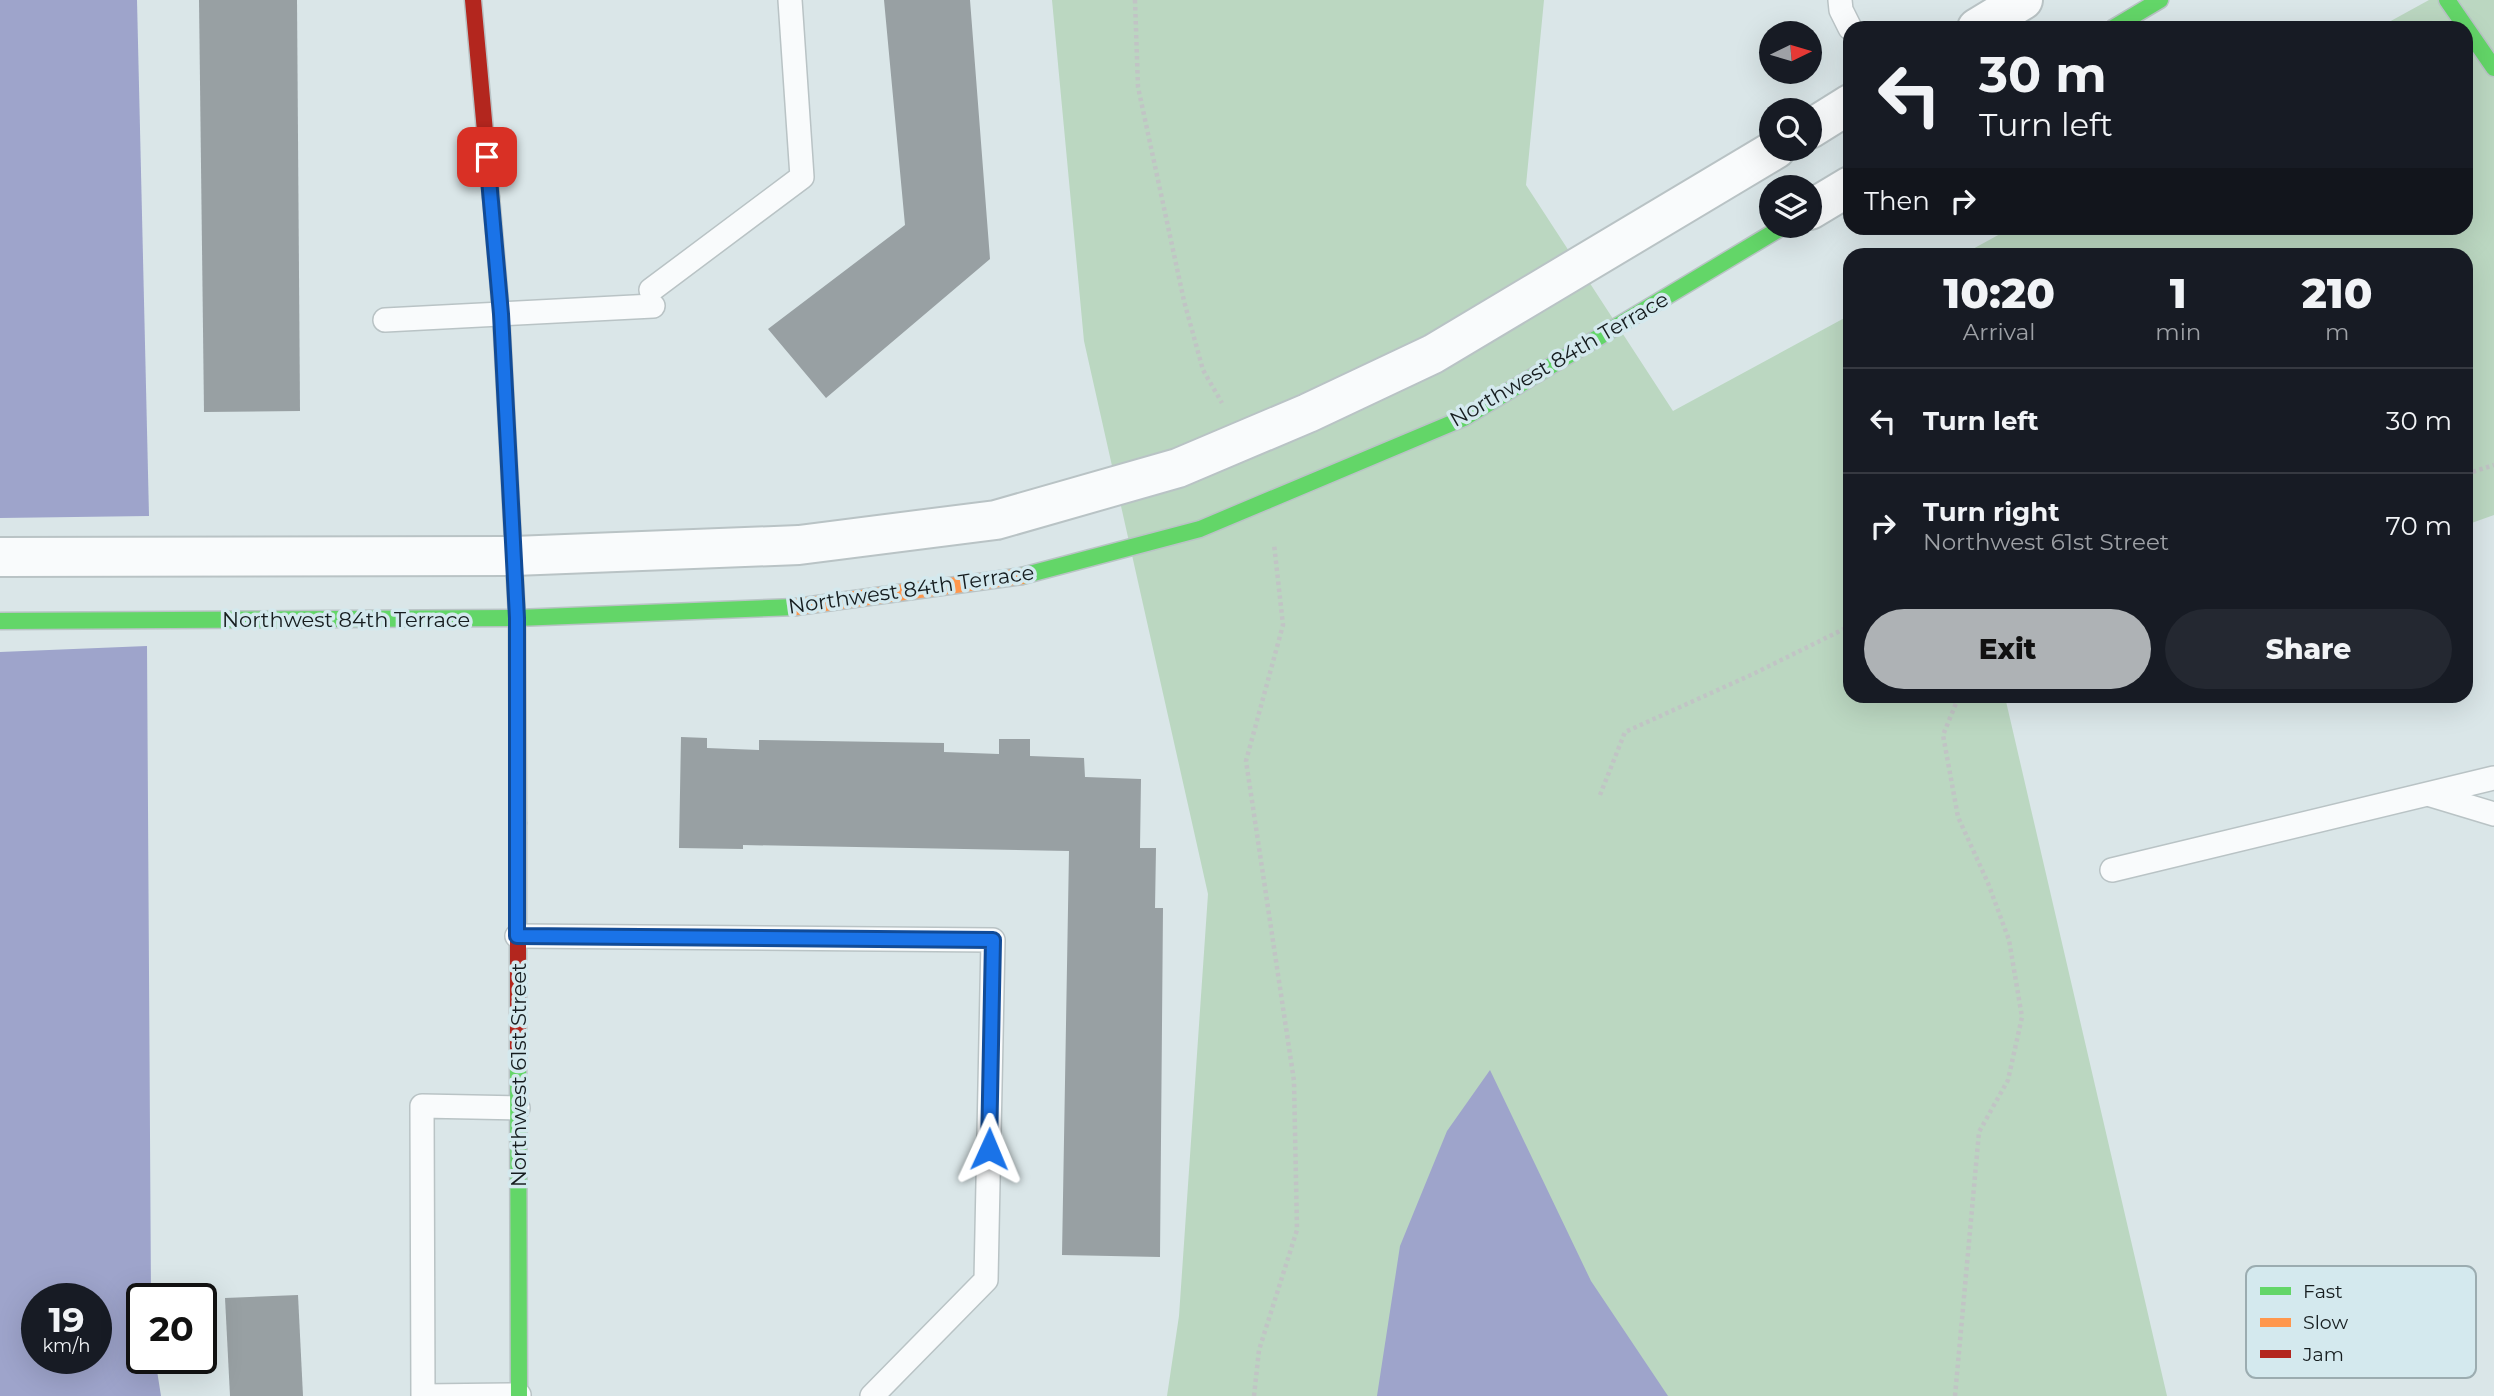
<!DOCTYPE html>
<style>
body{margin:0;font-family:Montserrat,sans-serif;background:#242831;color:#f1f3f6;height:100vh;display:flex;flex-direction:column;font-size:26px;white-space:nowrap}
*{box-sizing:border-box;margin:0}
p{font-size:23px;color:#9ea1a6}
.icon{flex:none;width:38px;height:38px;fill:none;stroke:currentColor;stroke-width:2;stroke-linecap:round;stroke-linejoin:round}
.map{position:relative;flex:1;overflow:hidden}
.side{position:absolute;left:1843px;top:248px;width:630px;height:455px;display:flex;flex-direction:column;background:#171b24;border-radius:21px;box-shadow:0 7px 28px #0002}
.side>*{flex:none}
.hud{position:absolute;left:1843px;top:21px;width:630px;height:214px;border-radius:21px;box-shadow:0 7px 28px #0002;background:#171b24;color:#f1f3f6;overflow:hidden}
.needle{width:46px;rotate:85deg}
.fabs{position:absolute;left:1759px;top:21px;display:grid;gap:14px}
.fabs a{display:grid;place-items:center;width:63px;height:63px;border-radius:50%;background:#171b24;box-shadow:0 7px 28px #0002;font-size:35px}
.speed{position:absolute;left:21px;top:1283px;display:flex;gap:14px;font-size:35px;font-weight:700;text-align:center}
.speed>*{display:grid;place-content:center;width:91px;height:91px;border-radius:50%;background:#171b24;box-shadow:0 7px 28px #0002;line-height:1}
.speed small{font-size:18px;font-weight:400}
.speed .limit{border:4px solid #111;border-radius:10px;background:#fff;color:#111}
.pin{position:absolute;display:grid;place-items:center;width:60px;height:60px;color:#fff;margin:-30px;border-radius:14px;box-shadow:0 4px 10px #0006}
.me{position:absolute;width:77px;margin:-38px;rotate:1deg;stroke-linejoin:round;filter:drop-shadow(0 0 5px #0008)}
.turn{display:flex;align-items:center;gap:24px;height:147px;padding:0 21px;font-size:32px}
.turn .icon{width:91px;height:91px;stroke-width:2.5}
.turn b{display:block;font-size:49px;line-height:60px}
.then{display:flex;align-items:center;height:66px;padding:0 21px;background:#0003;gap:14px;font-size:26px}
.eta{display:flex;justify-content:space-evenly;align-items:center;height:119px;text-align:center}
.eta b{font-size:42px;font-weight:800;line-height:49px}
.primary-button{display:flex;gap:14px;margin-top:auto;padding:14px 21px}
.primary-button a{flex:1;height:80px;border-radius:42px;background:#aeb2b5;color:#111;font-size:28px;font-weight:800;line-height:80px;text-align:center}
.primary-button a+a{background:#242831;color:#f1f3f6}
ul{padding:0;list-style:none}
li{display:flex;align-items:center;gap:21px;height:105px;padding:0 21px;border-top:2px solid #363941}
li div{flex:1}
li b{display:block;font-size:26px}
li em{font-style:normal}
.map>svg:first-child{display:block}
</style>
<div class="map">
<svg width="2494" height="1396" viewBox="0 0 2494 1396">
<rect width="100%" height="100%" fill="#dae6e8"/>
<!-- green -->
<g fill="#bbd7c1">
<polygon points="1052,0 1544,0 1526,185 1673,411 1850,315 1850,696 2005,697 2167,1396 1167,1396 1179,1316 1208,894 1084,341"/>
<polygon points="2429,0 2494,0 2494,515 2466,525 2466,256 1960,256 2011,228 2466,228 2466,28 2378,28"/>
</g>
<!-- water -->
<g fill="#9ea4cb" fill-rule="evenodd">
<polygon points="0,0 137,0 149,516 0,518"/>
<path d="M147,646L151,1298H142V1358H155L161,1396H0V652ZM37,1298H96V1358H37Z"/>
<polygon points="1490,1070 1591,1281 1668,1396 1377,1396 1400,1246 1447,1131"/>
</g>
<!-- building -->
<g fill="#98a0a3">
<polygon points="199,0 297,0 300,411 204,412"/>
<polygon points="884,0 970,0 990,259 826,398 768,329 905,225"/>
<polygon points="681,737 707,738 707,748 759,750 759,740 944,743 944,752 999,754 999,739 1030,739 1030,756 1084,758 1085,777 1141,779 1140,848 1156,848 1155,908 1163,908 1160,1257 1062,1255 1069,851 743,845 743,849 679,848"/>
<polygon points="298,1295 303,1396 230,1396 225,1298"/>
</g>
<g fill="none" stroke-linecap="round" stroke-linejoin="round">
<defs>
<g id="lane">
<polyline points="1840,0 1841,10 1850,28"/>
<polyline points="651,290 802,177 790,0"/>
<polyline points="385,320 653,306"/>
<polyline points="2431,795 2494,814"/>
<polyline points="2112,870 2494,778"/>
<polyline points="517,936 993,940 986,1280 872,1396"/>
<polyline points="518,1108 422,1106 423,1396 519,1395"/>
</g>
<g id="street">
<polyline points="1977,28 2023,0"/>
<polyline points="1810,129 1850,104"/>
<polyline points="1810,210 1850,186"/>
<polyline points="0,557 514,556 799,545 996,520 1178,468 1308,413 1433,354 1776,149"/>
</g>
<g id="fast">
<polyline points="2447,0 2494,68"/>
<polyline points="2113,28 2160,0"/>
<polyline points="491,197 501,314 517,618 518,823"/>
<polyline points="1022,576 1200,529 1464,418 1784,226"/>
<polyline points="0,621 517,618 796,607"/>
<polyline points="518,1057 519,1396"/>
</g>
<polyline id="slow" points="796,607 1022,576"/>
<g id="jam">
<polyline points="473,0 491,197"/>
<polyline points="518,823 518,1057"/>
</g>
</defs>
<!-- lane casing -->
<use href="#lane" stroke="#b9c3c5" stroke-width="26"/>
<!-- street casing -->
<use href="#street" stroke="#b9c3c5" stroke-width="42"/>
<!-- fast casing -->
<use href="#fast" stroke="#b9c3c5" stroke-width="19"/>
<!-- slow casing -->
<use href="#slow" stroke="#b9c3c5" stroke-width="19"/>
<!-- jam casing -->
<use href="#jam" stroke="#b9c3c5" stroke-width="19"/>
<!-- path -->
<g stroke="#c1c4c5" stroke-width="4.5" stroke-dasharray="3.5 3.5" stroke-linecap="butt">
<polyline points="1135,0 1138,87 1184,301 1203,370 1222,403"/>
<polyline points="2466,474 2494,465"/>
<polyline points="1600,795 1625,732 1753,674 1850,626"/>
<polyline points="1254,1396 1259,1350 1297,1230 1294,1081 1246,761 1283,625 1274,544"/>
<polyline points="1955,1396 1979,1132 2008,1080 2022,1017 2009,940 1988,883 1958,817 1943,735 1959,696"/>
</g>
<!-- lane -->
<use href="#lane" stroke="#f9fbfc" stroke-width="23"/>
<!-- street -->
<use href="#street" stroke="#f9fbfc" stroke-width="38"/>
<!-- fast -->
<use href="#fast" stroke="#63d668" stroke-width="16"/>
<!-- slow -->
<use href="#slow" stroke="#ff974d" stroke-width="16"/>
<!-- jam -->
<use href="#jam" stroke="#b3261e" stroke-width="16"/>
</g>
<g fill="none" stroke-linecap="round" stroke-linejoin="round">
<defs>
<polyline id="route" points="487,157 501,314 517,618 517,936 993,940 989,1149"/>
</defs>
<!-- route casing -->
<use href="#route" stroke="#114b97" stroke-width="18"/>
<!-- route -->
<use href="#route" stroke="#1a73e8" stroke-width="12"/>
</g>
<g text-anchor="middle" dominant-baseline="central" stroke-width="7" stroke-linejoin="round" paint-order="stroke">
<!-- street labels -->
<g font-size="21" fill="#161d1f" stroke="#d4e9ee">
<text transform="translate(1559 359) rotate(-30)">Northwest 84th Terrace</text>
<text transform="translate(911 589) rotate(-8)">Northwest 84th Terrace</text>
<text x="346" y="619">Northwest 84th Terrace</text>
<text transform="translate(518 1075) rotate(-90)">Northwest 61st Street</text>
</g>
</g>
<!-- legend -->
<rect x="2246" y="1266" width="230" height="112" rx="10" fill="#d4e9ee" stroke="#9bacb0" stroke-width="2"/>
<rect x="2260" y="1287" width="31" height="8" fill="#63d668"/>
<rect x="2260" y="1318" width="31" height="9" fill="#ff974d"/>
<rect x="2260" y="1350" width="31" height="8" fill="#b3261e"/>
<g font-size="19" fill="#161d1f">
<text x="2303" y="1298">Fast</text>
<text x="2303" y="1329">Slow</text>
<text x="2303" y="1361">Jam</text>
</g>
</svg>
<div class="fabs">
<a><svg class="needle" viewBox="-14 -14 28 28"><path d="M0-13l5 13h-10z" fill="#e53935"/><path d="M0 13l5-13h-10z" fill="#9ea1a6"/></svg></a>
<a><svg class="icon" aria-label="search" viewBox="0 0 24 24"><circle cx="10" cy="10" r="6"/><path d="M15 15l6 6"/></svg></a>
<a><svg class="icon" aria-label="layers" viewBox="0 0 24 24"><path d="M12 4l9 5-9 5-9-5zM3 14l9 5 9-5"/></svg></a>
</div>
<div class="speed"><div>19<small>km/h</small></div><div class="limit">20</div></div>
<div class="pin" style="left:487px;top:157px;background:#d93025"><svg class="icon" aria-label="arrive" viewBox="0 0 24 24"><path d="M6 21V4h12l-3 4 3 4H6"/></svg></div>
<svg class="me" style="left:989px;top:1149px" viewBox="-20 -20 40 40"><path d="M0-17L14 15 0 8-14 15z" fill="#1a73e8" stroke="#fff" stroke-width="4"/></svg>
<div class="hud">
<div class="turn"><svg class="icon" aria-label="left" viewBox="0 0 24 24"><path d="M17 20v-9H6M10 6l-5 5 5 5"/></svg><div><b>30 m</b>Turn left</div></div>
<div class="then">Then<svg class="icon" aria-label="right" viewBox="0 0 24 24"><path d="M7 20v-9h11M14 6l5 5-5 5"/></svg></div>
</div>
<section class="side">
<div class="eta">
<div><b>10:20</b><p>Arrival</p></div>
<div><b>1</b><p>min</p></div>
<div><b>210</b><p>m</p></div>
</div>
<ul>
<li><svg class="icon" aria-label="left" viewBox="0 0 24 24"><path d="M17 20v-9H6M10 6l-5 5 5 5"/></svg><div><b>Turn left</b></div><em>30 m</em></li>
<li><svg class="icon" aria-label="right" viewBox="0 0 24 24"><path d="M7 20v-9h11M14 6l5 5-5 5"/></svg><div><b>Turn right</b><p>Northwest 61st Street</p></div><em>70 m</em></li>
</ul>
<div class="primary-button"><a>Exit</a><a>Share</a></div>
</section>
</div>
